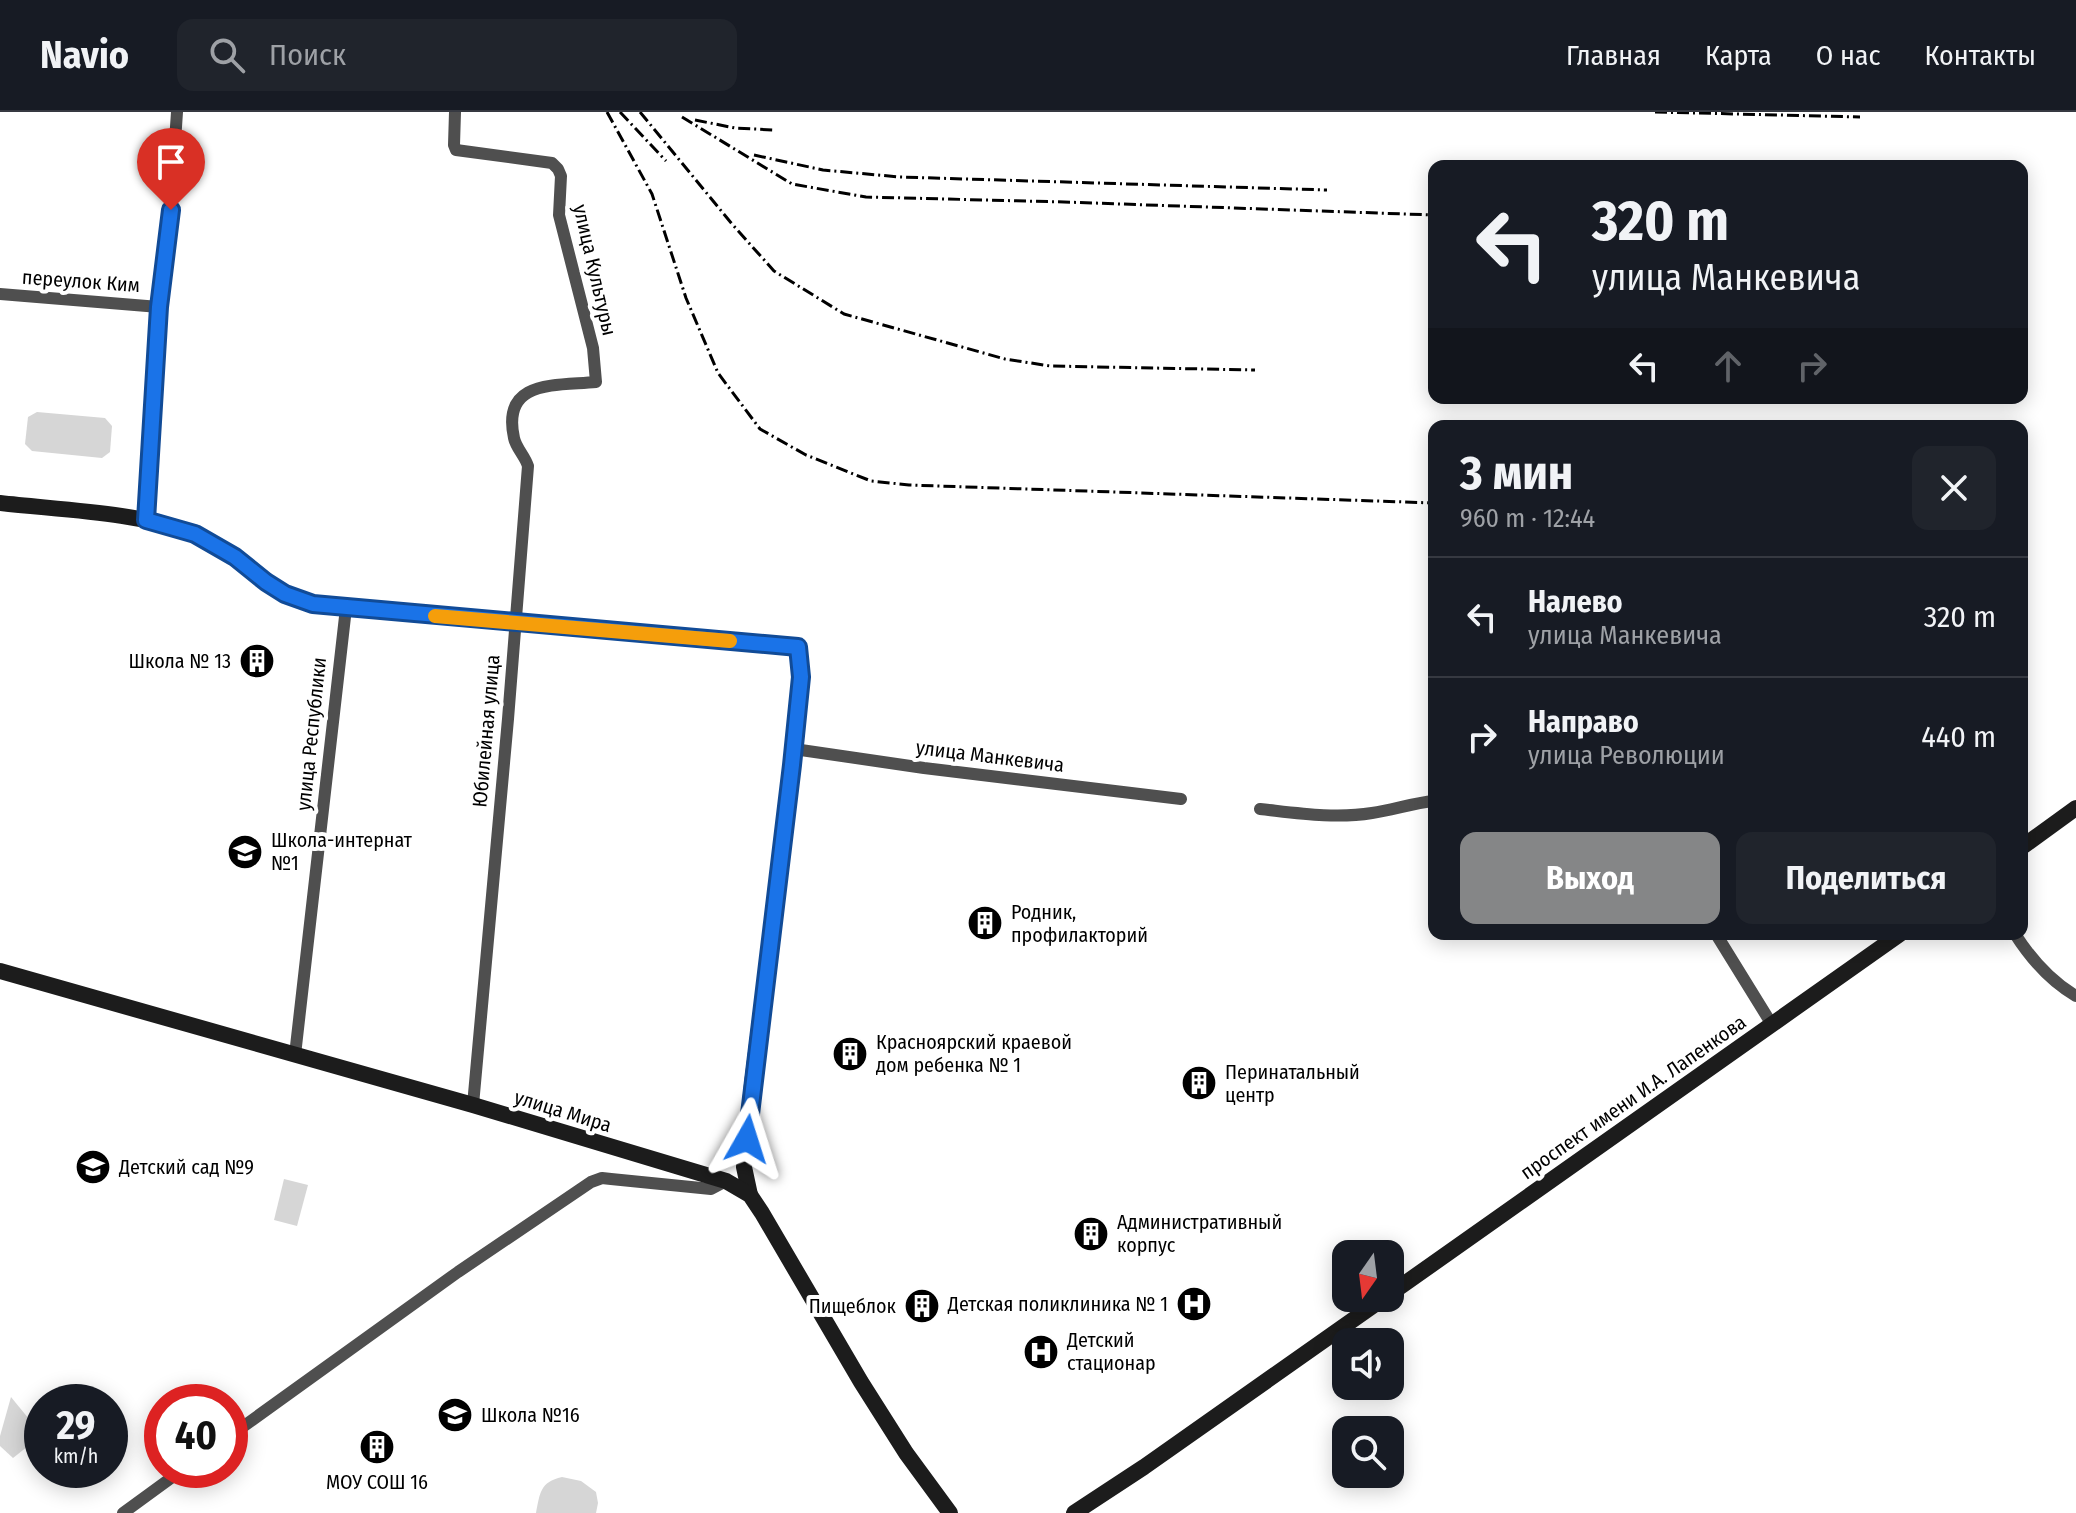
<!DOCTYPE html>
<html lang="ru">
<meta charset="utf-8">
<style>
body{margin:0;font-family:"Fira Sans Condensed",sans-serif;background:#20242c;color:#f1f3f6;height:100vh;display:flex;flex-direction:column;font-size:30px;white-space:nowrap}
*{box-sizing:border-box;margin:0}
p{font-size:26px;color:#9ea1a6}
.icon{flex:none;width:44px;height:44px;fill:none;stroke:currentColor;stroke-width:2;stroke-linecap:round;stroke-linejoin:round}
.map{position:relative;flex:1;overflow:hidden}
.details{position:absolute;left:1428px;top:308px;width:600px;height:520px;display:flex;flex-direction:column;background:#171b24;border-radius:16px;box-shadow:0 4px 20px #0003}
.details>*{flex:none}
.top-card{position:absolute;left:1428px;top:48px;width:600px;height:244px;border-radius:16px;box-shadow:0 4px 20px #0003;background:#171b24;color:#f1f3f6;overflow:hidden}
.needle{width:52px;rotate:194deg}
.tools{position:absolute;left:1332px;top:1128px;display:grid;gap:16px}
.tools a{display:grid;place-items:center;width:72px;height:72px;border-radius:16px;background:#171b24;box-shadow:0 4px 20px #0003;font-size:40px}
.speed{position:absolute;left:24px;top:1272px;display:flex;gap:16px;font-size:40px;font-weight:700;text-align:center}
.speed>*{display:grid;place-content:center;width:104px;height:104px;border-radius:50%;background:#171b24;box-shadow:0 4px 20px #0003;line-height:1}
.speed small{font-size:20px;font-weight:400}
.speed .limit{border:12px solid #d22;background:#fff;color:#111}
.pin{position:absolute;display:grid;place-items:center;width:68px;height:68px;color:#fff;margin:-82px -34px;border-radius:50% 50% 50% 0;rotate:-45deg;box-shadow:0 0 8px #0007}
.pin .icon{rotate:45deg}
.me{position:absolute;width:88px;margin:-44px;rotate:6deg;stroke-linejoin:round;filter:drop-shadow(0 0 6px #0008)}
.turn{display:flex;align-items:center;gap:28px;height:168px;padding:0 32px;font-size:36px}
.turn .icon{width:104px;height:104px;stroke-width:2.5}
.turn b{display:block;font-size:56px;line-height:68px}
.lanes{display:flex;align-items:center;height:76px;padding:0 32px;background:#0003;justify-content:center;gap:40px;direction:ltr}
.lanes .off{opacity:.35}
.round{display:grid;place-items:center;flex:none;width:84px;height:84px;border-radius:16px;background:#20242c}
.overview{display:flex;align-items:center;justify-content:space-between;height:136px;padding:0 32px}
h1{font-size:48px;font-weight:700;line-height:60px}
.primary-button{display:flex;gap:16px;margin-top:auto;padding:16px 32px}
.primary-button a{flex:1;height:92px;border-radius:16px;background:#858687;color:#fff;font-size:32px;font-weight:700;line-height:92px;text-align:center}
.primary-button a+a{background:#20242c;color:#f1f3f6}
ul{padding:0;list-style:none}
li{display:flex;align-items:center;gap:24px;height:120px;padding:0 32px;border-top:2px solid #363941}
li div{flex:1}
li b{display:block;font-size:30px}
li em{font-style:normal}
header{display:flex;align-items:center;gap:48px;box-sizing:border-box;height:112px;padding:0 40px;background:#171b24;border-bottom:2px solid #363941}
header strong{font-size:38px}
nav{display:flex;gap:44px;margin-inline-start:auto;font-size:28px}
.search{width:560px;height:72px;background:#20242c;display:flex;align-items:center;gap:20px;box-sizing:border-box;padding:0 28px;border-radius:16px;color:#9ea1a6;font-size:30px}
.map>svg:first-child{display:block}
</style>
<header>
<strong>Navio</strong>
<div class="search"><svg class="icon" aria-label="search" viewBox="0 0 24 24"><circle cx="10" cy="10" r="6"/><path d="M15 15l6 6"/></svg>Поиск</div>
<nav><a>Главная</a><a>Карта</a><a>О нас</a><a>Контакты</a></nav>
</header>
<div class="map">
<svg width="2076" height="1401" viewBox="0 0 2076 1401">
<rect width="100%" height="100%" fill="#fff"/>
<!-- green -->
<g fill="#d6d6d6">
<polygon points="37,300 105,306 112,314 110,340 102,346 32,339 25,332 28,305"/>
<polygon points="284,1067 308,1073 297,1114 274,1108"/>
<polygon points="11,1285 42,1323 13,1346 0,1334 0,1324"/>
<path d="M562,1365L581,1369L596,1380L598,1391L596,1401H536C540,1381 540,1370 562,1365Z"/>
</g>
<g fill="none" stroke-linecap="round" stroke-linejoin="round">
<!-- street -->
<g stroke="#4f4f4f" stroke-width="12">
<path d="M455,0L454,33L456,38L552,51L558,57L561,64L559,103L593,236L596,270C556,274 501,267 514,326C516,336 525,344 528,354L508,607L473,993"/>
<polyline points="0,182 159,195"/>
<polyline points="146,408 159,195 170,103 177,0"/>
<polyline points="794,637 924,656 1181,687"/>
<path d="M1260,697C1297,701 1335,707 1372,701C1393,698 1413,691 1434,689"/>
<polyline points="1716,822 1771,911"/>
<path d="M2015,822C2031,847 2050,869 2076,884"/>
<polyline points="295,943 346,496"/>
<polyline points="230,1324 458,1160 591,1070 602,1066 611,1067 711,1077 726,1069"/>
<polyline points="123,1401 182,1358"/>
</g>
<!-- secondary -->
<g stroke="#1c1c1c" stroke-width="16">
<path d="M0,391C61,398 136,400 193,421C222,432 243,455 269,472C283,481 297,486 313,492L798,535L801,565L792,653L752,972L744,1055L750,1083"/>
<polyline points="2022,735 2076,696"/>
<polyline points="0,859 473,993 726,1069 750,1083 762,1101 861,1270 906,1341 950,1401"/>
<polyline points="1390,1182 1900,822"/>
<polyline points="1074,1401 1144,1355 1384,1186"/>
</g>
<!-- rail -->
<g stroke="#000" stroke-width="3" stroke-dasharray="12 4 2 4" stroke-linecap="butt">
<polyline points="607,0 652,82 686,186 718,261 760,317 806,343 871,369 909,373 1434,391"/>
<polyline points="620,0 666,49"/>
<polyline points="640,0 732,112 774,159 844,202 1005,247 1050,254 1255,258"/>
<polyline points="1655,0 1860,5"/>
<polyline points="682,5 792,72 866,85 1064,90 1434,103"/>
<polyline points="695,8 735,16 774,18"/>
<polyline points="754,43 823,58 900,65 1327,78"/>
</g>
</g>
<g fill="none" stroke-linecap="round" stroke-linejoin="round">
<defs>
<polyline id="route" points="171,98 159,195 146,408 195,422 235,445 266,470 285,482 313,492 798,535 801,565 792,653 747,1027"/>
</defs>
<!-- route casing -->
<use href="#route" stroke="#114b97" stroke-width="20"/>
<!-- route -->
<use href="#route" stroke="#1a73e8" stroke-width="14"/>
<!-- slow -->
<polyline stroke="#f59e0b" stroke-width="14" points="435,504 730,529"/>
</g>
<!-- icons -->
<defs>
<symbol id="building-disc" viewBox="-11 -11 22 22"><circle r="9.5" fill="#000" stroke="#fff"/><path d="M-4-6H4V6H1V3H-1V6H-4ZM-2.5-4.3h1.7v1.8h-1.7ZM.8-4.3h1.7v1.8H.8ZM-2.5-1h1.7V.8h-1.7ZM.8-1h1.7V.8H.8Z" fill="#fff"/></symbol>
<symbol id="school-disc" viewBox="-11 -11 22 22"><circle r="9.5" fill="#000" stroke="#fff"/><path d="M0-5L7-2L0 1L-7-2ZM-4 1L0 2.5L4 1V4Q0 6-4 4Z" fill="#fff"/></symbol>
<symbol id="hospital-disc" viewBox="-11 -11 22 22"><circle r="9.5" fill="#000" stroke="#fff"/><path d="M-5-5h3v3.5h4V-5h3V5h-3V1.5h-4V5h-3Z" fill="#fff"/></symbol>
</defs>
<g fill-rule="evenodd">
<use href="#building-disc" x="237" y="529" width="40" height="40"/>
<use href="#school-disc" x="225" y="720" width="40" height="40"/>
<use href="#building-disc" x="965" y="791" width="40" height="40"/>
<use href="#building-disc" x="830" y="922" width="40" height="40"/>
<use href="#building-disc" x="1179" y="951" width="40" height="40"/>
<use href="#school-disc" x="73" y="1035" width="40" height="40"/>
<use href="#building-disc" x="1071" y="1102" width="40" height="40"/>
<use href="#hospital-disc" x="1174" y="1172" width="40" height="40"/>
<use href="#building-disc" x="902" y="1174" width="40" height="40"/>
<use href="#hospital-disc" x="1021" y="1220" width="40" height="40"/>
<use href="#school-disc" x="435" y="1283" width="40" height="40"/>
<use href="#building-disc" x="357" y="1315" width="40" height="40"/>
</g>
<g text-anchor="middle" dominant-baseline="central" stroke-width="8" stroke-linejoin="round" paint-order="stroke">
<!-- street labels -->
<g font-size="20" fill="#000" stroke="#fff">
<text transform="translate(595 158) rotate(77)">улица Культуры</text>
<text transform="translate(81 169) rotate(4)">переулок Ким</text>
<text transform="translate(486 619) rotate(-85)">Юбилейная улица</text>
<text transform="translate(311 622) rotate(-84)">улица Республики</text>
<text transform="translate(990 644) rotate(7)">улица Манкевича</text>
<text transform="translate(1633 985) rotate(-35)">проспект имени И.А. Лапенкова</text>
<text transform="translate(563 999) rotate(17)">улица Мира</text>
</g>
<!-- poi labels -->
<g font-size="20" fill="#000" stroke="#fff" text-anchor="start">
<text x="231" y="549" text-anchor="end">Школа № 13</text>
<text x="271" y="728">Школа-интернат<tspan x="271" dy="23">№1</tspan></text>
<text x="1011" y="800">Родник,<tspan x="1011" dy="23">профилакторий</tspan></text>
<text x="876" y="930">Красноярский краевой<tspan x="876" dy="23">дом ребенка № 1</tspan></text>
<text x="1225" y="960">Перинатальный<tspan x="1225" dy="23">центр</tspan></text>
<text x="119" y="1055">Детский сад №9</text>
<text x="1117" y="1110">Административный<tspan x="1117" dy="23">корпус</tspan></text>
<text x="1168" y="1192" text-anchor="end">Детская поликлиника № 1</text>
<text x="896" y="1194" text-anchor="end">Пищеблок</text>
<text x="1067" y="1228">Детский<tspan x="1067" dy="23">стационар</tspan></text>
<text x="481" y="1303">Школа №16</text>
<text x="377" y="1370" text-anchor="middle">МОУ СОШ 16</text>
</g>
</g>
</svg>
<div class="tools">
<a><svg class="needle" viewBox="-14 -14 28 28"><path d="M0-13l5 13h-10z" fill="#e53935"/><path d="M0 13l5-13h-10z" fill="#9ea1a6"/></svg></a>
<a><svg class="icon" aria-label="sound" viewBox="0 0 24 24"><path d="M4 9h4l5-4v14l-5-4H4zM17 9q2 3 0 6"/></svg></a>
<a><svg class="icon" aria-label="search" viewBox="0 0 24 24"><circle cx="10" cy="10" r="6"/><path d="M15 15l6 6"/></svg></a>
</div>
<div class="speed"><div>29<small>km/h</small></div><div class="limit">40</div></div>
<div class="pin" style="left:171px;top:98px;background:#d93025"><svg class="icon" aria-label="arrive" viewBox="0 0 24 24"><path d="M6 21V4h12l-3 4 3 4H6"/></svg></div>
<svg class="me" style="left:747px;top:1027px" viewBox="-20 -20 40 40"><path d="M0-17L14 15 0 8-14 15z" fill="#1a73e8" stroke="#fff" stroke-width="4"/></svg>
<div class="top-card">
<div class="turn"><svg class="icon" aria-label="left" viewBox="0 0 24 24"><path d="M17 20v-9H6M10 6l-5 5 5 5"/></svg><div><b>320 m</b>улица Манкевича</div></div>
<div class="lanes"><svg class="icon" aria-label="left" viewBox="0 0 24 24"><path d="M17 20v-9H6M10 6l-5 5 5 5"/></svg><svg class="icon off" aria-label="ahead" viewBox="0 0 24 24"><path d="M12 20V5M6 11l6-6 6 6"/></svg><svg class="icon off" aria-label="right" viewBox="0 0 24 24"><path d="M7 20v-9h11M14 6l5 5-5 5"/></svg></div>
</div>
<section class="details">
<div class="overview"><div><h1>3 мин</h1><p>960 m · 12:44</p></div><a class="round"><svg class="icon" aria-label="close" viewBox="0 0 24 24"><path d="M6 6l12 12M18 6L6 18"/></svg></a></div>
<ul>
<li><svg class="icon" aria-label="left" viewBox="0 0 24 24"><path d="M17 20v-9H6M10 6l-5 5 5 5"/></svg><div><b>Налево</b><p>улица Манкевича</p></div><em>320 m</em></li>
<li><svg class="icon" aria-label="right" viewBox="0 0 24 24"><path d="M7 20v-9h11M14 6l5 5-5 5"/></svg><div><b>Направо</b><p>улица Революции</p></div><em>440 m</em></li>
</ul>
<div class="primary-button"><a>Выход</a><a>Поделиться</a></div>
</section>
</div>
